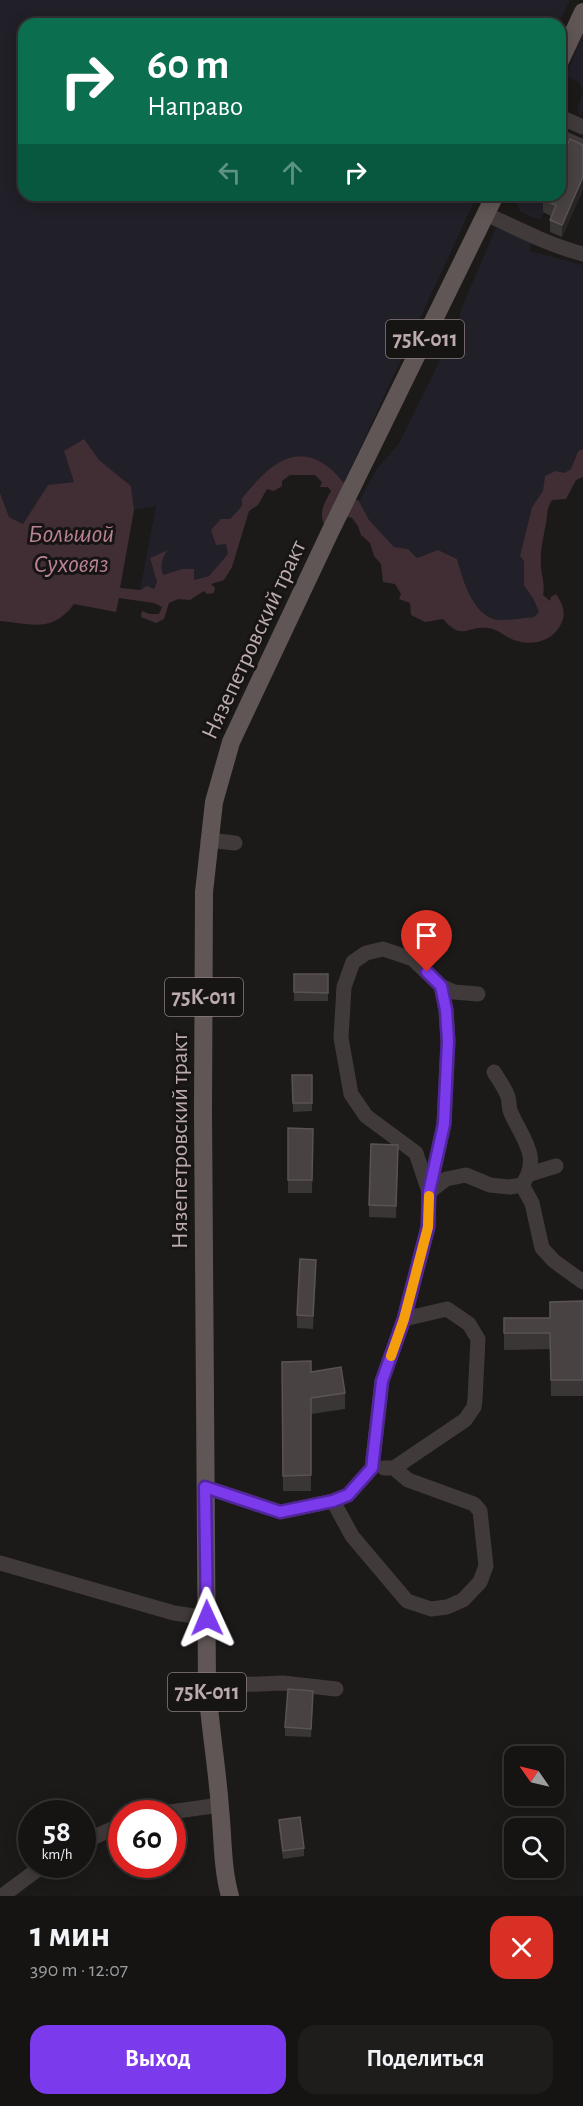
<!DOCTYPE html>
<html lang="ru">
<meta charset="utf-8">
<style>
body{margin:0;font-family:"Alegreya Sans",sans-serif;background:#1e1d1c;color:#f1f3f6;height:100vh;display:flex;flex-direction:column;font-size:22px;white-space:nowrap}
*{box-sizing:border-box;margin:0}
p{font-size:20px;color:#9d9ea0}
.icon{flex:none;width:33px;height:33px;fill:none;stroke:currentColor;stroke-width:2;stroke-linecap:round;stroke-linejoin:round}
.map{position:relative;height:1896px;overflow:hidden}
.sheet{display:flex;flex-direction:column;background:#151413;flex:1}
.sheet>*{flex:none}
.top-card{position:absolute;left:18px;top:18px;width:548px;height:183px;border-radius:18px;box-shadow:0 3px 15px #0003,0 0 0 2px #343333;background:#0b6e4f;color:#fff;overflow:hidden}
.needle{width:39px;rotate:304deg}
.buttons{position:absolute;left:504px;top:1746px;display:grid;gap:12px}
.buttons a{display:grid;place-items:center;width:60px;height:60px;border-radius:12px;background:#151413;box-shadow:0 3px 15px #0003,0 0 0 2px #343333;font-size:30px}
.speed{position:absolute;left:18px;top:1800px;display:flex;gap:12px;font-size:30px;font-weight:700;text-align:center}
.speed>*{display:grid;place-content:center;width:78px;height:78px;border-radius:50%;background:#151413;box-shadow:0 3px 15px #0003,0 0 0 2px #343333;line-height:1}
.speed small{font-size:15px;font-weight:400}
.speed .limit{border:9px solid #d22;background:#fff;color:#111}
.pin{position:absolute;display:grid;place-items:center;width:51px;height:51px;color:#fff;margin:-62px -26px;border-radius:50% 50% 50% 0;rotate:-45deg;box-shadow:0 0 6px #0007}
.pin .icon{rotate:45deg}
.me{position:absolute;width:66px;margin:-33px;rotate:359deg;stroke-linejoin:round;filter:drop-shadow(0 0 4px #0008)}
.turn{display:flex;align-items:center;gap:21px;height:126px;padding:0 30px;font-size:27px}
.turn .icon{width:78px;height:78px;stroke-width:2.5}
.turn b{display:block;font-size:42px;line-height:51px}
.lanes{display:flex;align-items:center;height:57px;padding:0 30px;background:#0003;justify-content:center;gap:30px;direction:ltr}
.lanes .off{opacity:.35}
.round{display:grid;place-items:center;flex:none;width:63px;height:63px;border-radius:18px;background:#1e1d1c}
.summary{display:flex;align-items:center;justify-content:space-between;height:102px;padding:0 30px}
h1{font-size:36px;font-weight:700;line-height:45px}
.primary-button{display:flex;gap:12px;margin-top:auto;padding:12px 30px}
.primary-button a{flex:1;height:69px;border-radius:18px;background:#7c3aed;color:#fff;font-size:24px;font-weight:700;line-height:69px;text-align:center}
.primary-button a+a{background:#1e1d1c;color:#f1f3f6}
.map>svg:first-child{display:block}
</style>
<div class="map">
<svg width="583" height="1896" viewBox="0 0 583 1896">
<rect width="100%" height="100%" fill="#1c1a19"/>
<!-- green -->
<g fill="#211f27">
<path d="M0,0H570L558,24H24V195H477L344,483C339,477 333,470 327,466C291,440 264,472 242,498V506L230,519H221L228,554L209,576L194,580V569H182L163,575C160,567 161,558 167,552L150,558L157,582L154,589L140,590L156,506L134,510L131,486L99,460L84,439L74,482L48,485L23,524L9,517L0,493Z"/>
<polygon points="583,34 583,111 580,117 577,109 583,92 579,83 566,75"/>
<polygon points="512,195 551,195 540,220 521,212"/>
<path d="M496,228L532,242L529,251L583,265V449L577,451L571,469L564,473L545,477L544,491L532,507L520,556L524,561V586L533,598L539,612L534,617C523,618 506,622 496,619C470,611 464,583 457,559L438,550L417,558L408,549L394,547L369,520L359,501L378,467L398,445L449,342L459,349L460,312Z"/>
</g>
<!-- water -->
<path fill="#412e35" d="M84,439L99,460L131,486L134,510L120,588L140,590L147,586L154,589L157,582L150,558L168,550C162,557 160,565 163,575L182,569H194V580L209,576L228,554L226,544L216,545L211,530L221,519H230L242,506V498C264,472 291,440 327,466C333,470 339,477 344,483L341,492L359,501L369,520L394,547L408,549L417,558L438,550L457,559C463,580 473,619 501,620C512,620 523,618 534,617L539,612L533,598L524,586V561L520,556L532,507L543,491L545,476L556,471L564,473L571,469L578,451L583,449V477L576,480L566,499L552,500C546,510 548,513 546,523C543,540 540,550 541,567C542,577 545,585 543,595L550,601L551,597L556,594C562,603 567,613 561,624C551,644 527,647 509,638C502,634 497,629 488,628C466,625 463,642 443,619L425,622L411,615L410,603L399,599L401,594L395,584L383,582L381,564L374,556L370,543L361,535L358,526L352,518L333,513L324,525C319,512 324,503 331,491L328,487H320L322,482L315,475H290L282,481V486L274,491L267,489L258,505L249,511L232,567L224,580L211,584L215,588L214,593L207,594L204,591L190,600L178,599L169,603L164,619L156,623L141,617L142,611L149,614H159L162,607L154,603L119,598L116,612L74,604C52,633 33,624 0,621V493L9,517L23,524L48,485L74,482L64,451Z"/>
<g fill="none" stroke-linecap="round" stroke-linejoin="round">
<!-- minor -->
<g stroke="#413a3a" stroke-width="15">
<polyline points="560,117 583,127"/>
<polyline points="560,137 583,147"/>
<path d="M486,214C518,229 549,245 583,254"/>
<polyline points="208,840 235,843"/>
<path d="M478,994L454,992L441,986L413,959L383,949L366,953L353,962L344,987L341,1038L351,1094L366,1116L416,1153L429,1192L446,1179L466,1175L490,1185L510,1187L522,1185C541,1158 524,1141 512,1115C508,1109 510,1104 508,1097C505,1088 498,1079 494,1072"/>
<polyline points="530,1174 556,1166"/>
<polyline points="522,1185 532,1203 542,1248 554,1261 583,1282"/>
<polyline points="384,1468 394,1468 465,1420 474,1407 475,1399 478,1339 469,1324 447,1309 404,1319"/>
<polyline points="205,1487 281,1512 333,1501 348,1495 372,1468 382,1381 404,1319 428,1227 429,1192 444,1124 448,1041 446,1010 441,986"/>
<polyline points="333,1501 352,1536 407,1601 431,1609 447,1607 463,1600 480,1582 486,1566 480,1511 474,1504 408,1480 394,1468"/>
<polyline points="0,1563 174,1613 207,1618"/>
<polyline points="207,1686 283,1683 336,1689"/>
<polyline points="156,1814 220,1805"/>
<polyline points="82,1842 122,1825"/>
<polyline points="2,1896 45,1864"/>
</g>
<!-- major -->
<g stroke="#605656" stroke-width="18">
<polyline points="560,61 583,12"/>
<path d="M230,1896C222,1868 223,1837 220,1808C217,1767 210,1727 207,1686L203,1111L204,892L214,802L231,742L330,532L495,195"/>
</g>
</g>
<!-- wall -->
<g fill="#3a3635">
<polygon points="583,145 583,189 562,237 550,232 550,220 551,216 543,212 543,200"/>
<rect x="294" y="974" width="34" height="27"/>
<polygon points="292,1075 312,1075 312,1111 293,1112"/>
<polygon points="288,1128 313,1129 312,1193 288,1193"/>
<polygon points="398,1157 396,1218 369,1217 369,1205"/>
<polygon points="316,1272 313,1329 297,1328 297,1315"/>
<polygon points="583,1301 583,1396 551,1396 550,1349 504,1350 504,1318 550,1318"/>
<polygon points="282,1362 311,1372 345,1393 345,1409 311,1414 311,1491 283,1491"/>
<polygon points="313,1699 311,1737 285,1736 285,1727"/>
<polygon points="279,1820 304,1848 304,1856 283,1859 279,1829"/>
</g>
<!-- shaded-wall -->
<g fill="#282524">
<polygon points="583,177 583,189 562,237 562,225"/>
<polygon points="316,1260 316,1272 313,1329 313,1316"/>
</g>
<!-- building -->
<g fill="#484242" stroke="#5a5353" stroke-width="1.5">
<polygon points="570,139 583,145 583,177 562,225 550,220 556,205 543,200 545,195 560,195 560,163"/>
<polygon points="294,974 328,974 328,993 294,992"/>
<polygon points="292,1075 312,1075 312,1103 293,1103"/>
<polygon points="288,1128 313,1129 312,1180 288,1180"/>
<polygon points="371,1144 398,1145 396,1206 369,1205"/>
<polygon points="300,1259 316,1260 313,1316 297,1315"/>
<polygon points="583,1301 583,1380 551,1380 550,1333 504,1333 504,1318 550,1318 550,1302"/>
<polygon points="311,1361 311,1372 341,1367 345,1393 311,1398 311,1475 283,1476 282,1362"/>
<polygon points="288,1689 313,1691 311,1729 285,1727"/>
<polygon points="300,1817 304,1848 283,1851 279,1820"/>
</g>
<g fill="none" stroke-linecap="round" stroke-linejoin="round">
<defs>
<polyline id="route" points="207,1618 205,1487 280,1512 333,1501 348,1495 372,1468 382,1381 404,1319 428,1227 429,1192 444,1124 448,1041 446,1010 441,986 427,972"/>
</defs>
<!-- route casing -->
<use href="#route" stroke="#51269a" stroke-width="15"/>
<!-- route -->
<use href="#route" stroke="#7c3aed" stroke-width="10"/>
<!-- slow -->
<polyline stroke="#f59e0b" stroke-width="10" points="391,1356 404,1319 428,1227 429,1196"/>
</g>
<g text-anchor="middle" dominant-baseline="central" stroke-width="6" stroke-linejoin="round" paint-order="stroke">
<!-- shield labels -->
<g fill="#171414" stroke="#8a7e7f" stroke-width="1.5">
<rect x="386" y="320" width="78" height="38" rx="4.5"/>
<rect x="165" y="978" width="78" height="38" rx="4.5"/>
<rect x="168" y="1673" width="78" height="38" rx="4.5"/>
</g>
<g font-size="22" font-weight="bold" fill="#bcabad">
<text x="425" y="339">75К-011</text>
<text x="204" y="997">75К-011</text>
<text x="207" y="1692">75К-011</text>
</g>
<!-- street labels -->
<g font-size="24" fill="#bcabad" stroke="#171414">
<text transform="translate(254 640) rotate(-65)">Нязепетровский тракт</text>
<text transform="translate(180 1141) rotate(-90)">Нязепетровский тракт</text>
</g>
<!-- water labels -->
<g font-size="26" font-style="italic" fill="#b88194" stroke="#171414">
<text x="71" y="534">Большой<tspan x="71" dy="30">Суховяз</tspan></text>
</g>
</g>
</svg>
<div class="buttons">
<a><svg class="needle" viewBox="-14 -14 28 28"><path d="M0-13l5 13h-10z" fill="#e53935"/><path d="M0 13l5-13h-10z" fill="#9d9ea0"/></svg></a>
<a><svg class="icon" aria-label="search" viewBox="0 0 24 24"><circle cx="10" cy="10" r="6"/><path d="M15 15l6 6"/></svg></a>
</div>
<div class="speed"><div>58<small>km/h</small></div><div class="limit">60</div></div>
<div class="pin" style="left:427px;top:972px;background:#d93025"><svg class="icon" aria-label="arrive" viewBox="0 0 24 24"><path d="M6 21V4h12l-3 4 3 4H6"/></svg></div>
<svg class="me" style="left:207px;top:1618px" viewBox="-20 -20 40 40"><path d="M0-17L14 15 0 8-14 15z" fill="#7c3aed" stroke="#fff" stroke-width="4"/></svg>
<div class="top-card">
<div class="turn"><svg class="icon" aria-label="right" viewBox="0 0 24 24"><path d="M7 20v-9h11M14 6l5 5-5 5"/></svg><div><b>60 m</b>Направо</div></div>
<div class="lanes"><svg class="icon off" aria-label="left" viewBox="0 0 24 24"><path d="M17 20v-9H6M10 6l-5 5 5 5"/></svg><svg class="icon off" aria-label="ahead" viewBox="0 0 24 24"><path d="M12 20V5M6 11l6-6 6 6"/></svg><svg class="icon" aria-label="right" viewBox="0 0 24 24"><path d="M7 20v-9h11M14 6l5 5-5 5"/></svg></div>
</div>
</div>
<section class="sheet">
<div class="summary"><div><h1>1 мин</h1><p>390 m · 12:07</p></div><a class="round" style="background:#d93025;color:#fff"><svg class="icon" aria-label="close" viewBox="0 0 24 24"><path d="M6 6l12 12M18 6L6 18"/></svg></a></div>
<div class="primary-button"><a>Выход</a><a>Поделиться</a></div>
</section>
